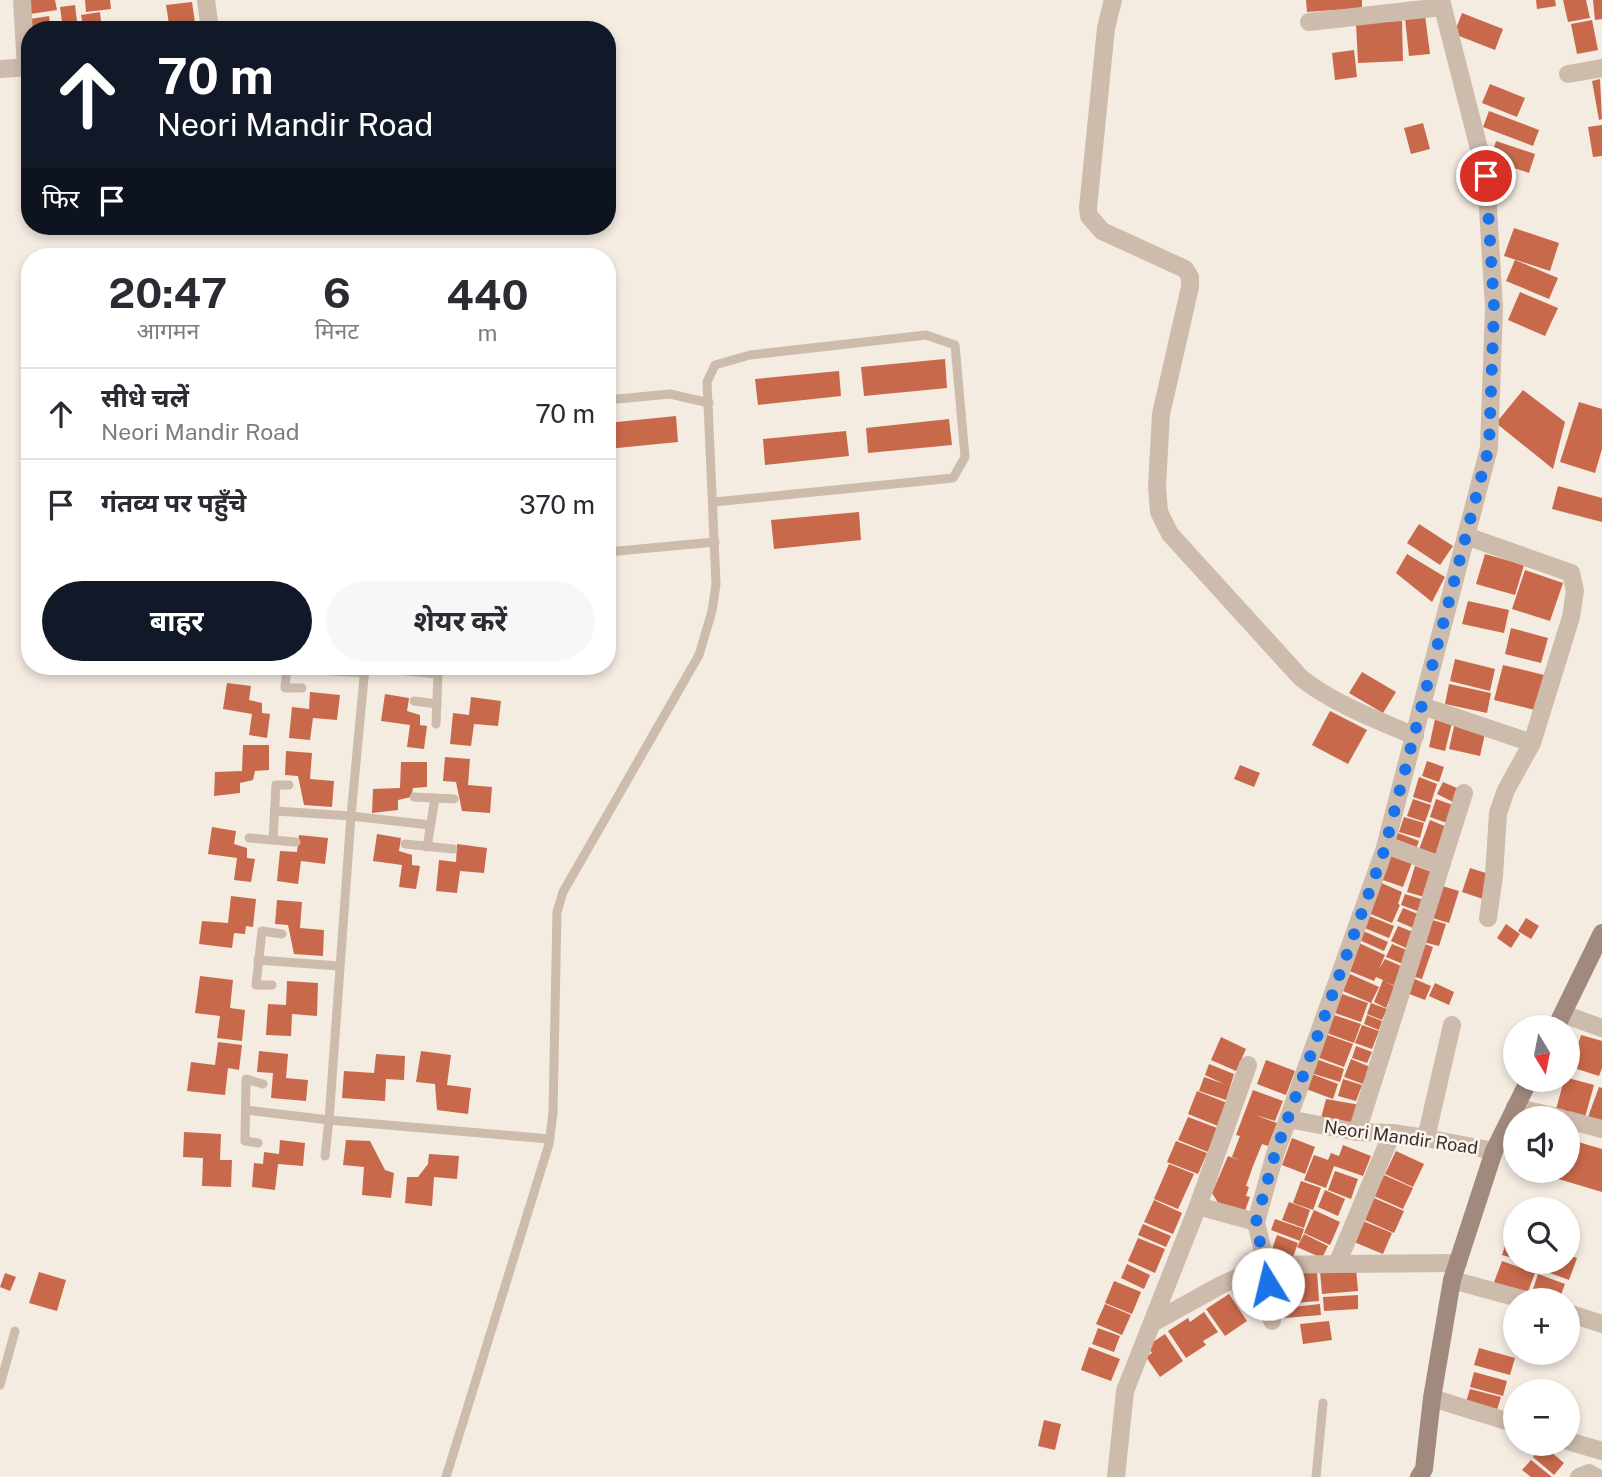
<!DOCTYPE html>
<html lang="hi">
<meta charset="utf-8">
<style>
body{margin:0;font-family:"Public Sans","Noto Sans Devanagari",sans-serif;background:#f7f7f7;color:#2b2b33;height:100vh;display:flex;flex-direction:column;font-size:26px;white-space:nowrap}
*{box-sizing:border-box;margin:0}
p{font-size:23px;color:#7c7c81}
.icon{flex:none;width:38px;height:38px;fill:none;stroke:currentColor;stroke-width:2;stroke-linecap:round;stroke-linejoin:round}
.map{position:relative;flex:1;overflow:hidden}
.details{position:absolute;left:21px;top:248px;width:595px;height:427px;display:flex;flex-direction:column;background:#fff;border-radius:28px;box-shadow:0 4px 10px #0003}
.details>*{flex:none}
.banner{position:absolute;left:21px;top:21px;width:595px;height:214px;border-radius:28px;box-shadow:0 4px 10px #0003;background:#111827;color:#fff;overflow:hidden}
.needle{width:46px;rotate:170deg}
.buttons{position:absolute;left:1503px;top:1015px;display:grid;gap:14px}
.buttons a{display:grid;place-items:center;width:77px;height:77px;border-radius:50%;background:#fff;box-shadow:0 4px 10px #0003;font-size:35px}
.pin{position:absolute;display:grid;place-items:center;width:60px;height:60px;color:#fff;margin:-30px;border:4px solid #fff;border-radius:50%;box-shadow:0 2px 7px #0007}
.me{position:absolute;width:77px;margin:-38px;rotate:351deg;stroke-linejoin:round;filter:drop-shadow(0 0 5px #0008)}
.turn{display:flex;align-items:center;gap:24px;height:147px;padding:0 21px;font-size:32px}
.turn .icon{width:91px;height:91px;stroke-width:2.5}
.turn b{display:block;font-size:49px;line-height:60px}
.then{display:flex;align-items:center;height:66px;padding:0 21px;background:#0003;gap:14px;font-size:26px}
.eta{display:flex;justify-content:space-evenly;align-items:center;height:119px;text-align:center}
.eta b{font-size:42px;font-weight:700;line-height:49px}
.cta{display:flex;gap:14px;margin-top:auto;padding:14px 21px}
.cta a{flex:1;height:80px;border-radius:42px;background:#111827;color:#fff;font-size:28px;font-weight:700;line-height:80px;text-align:center}
.cta a+a{background:#f7f7f7;color:#2b2b33}
ul{padding:0;list-style:none}
li{display:flex;align-items:center;gap:21px;height:91px;padding:0 21px;border-top:2px solid #e1e1e2}
li div{flex:1}
li b{display:block;font-size:26px}
li em{font-style:normal}
.map>svg:first-child{display:block}
</style>
<div class="map">
<svg width="1602" height="1477" viewBox="0 0 1602 1477">
<rect width="100%" height="100%" fill="#f4ebe1"/>
<!-- building -->
<g fill="#c8694b">
<polygon points="28,0 55,0 57,10 30,14"/>
<polygon points="85,0 110,0 111,9 86,12"/>
<polygon points="1306,0 1362,0 1362,8 1307,12"/>
<polygon points="1536,0 1555,0 1556,6 1537,9"/>
<polygon points="1563,0 1586,0 1590,18 1568,22"/>
<polygon points="1593,0 1602,0 1602,19 1595,20"/>
<polygon points="192,2 196,30 170,30 166,5"/>
<polygon points="75,5 78,30 63,30 60,7"/>
<polygon points="100,12 102,30 84,30 81,15"/>
<polygon points="1462,13 1503,29 1495,50 1454,34"/>
<polygon points="1425,15 1430,54 1409,56 1405,18"/>
<polygon points="49,16 51,30 31,30 30,19"/>
<polygon points="1592,20 1598,50 1577,54 1571,24"/>
<polygon points="1402,21 1403,61 1358,63 1356,23"/>
<polygon points="1354,50 1357,77 1335,80 1332,53"/>
<polygon points="1600,79 1602,119 1599,120 1592,81"/>
<polygon points="1490,84 1525,98 1517,117 1482,103"/>
<polygon points="1489,111 1539,130 1533,146 1483,127"/>
<polygon points="1423,123 1430,149 1411,154 1404,128"/>
<polygon points="1602,125 1602,156 1593,157 1588,127"/>
<polygon points="1496,141 1535,154 1529,173 1490,160"/>
<polygon points="1514,228 1559,243 1550,271 1504,256"/>
<polygon points="1515,260 1558,278 1549,299 1506,281"/>
<polygon points="1520,292 1558,308 1545,336 1508,320"/>
<polygon points="945,359 947,388 864,396 861,367"/>
<polygon points="839,371 841,396 758,405 755,379"/>
<polygon points="1523,390 1565,422 1553,469 1496,423"/>
<polygon points="1579,402 1602,409 1602,449 1595,473 1560,462"/>
<polygon points="676,416 678,442 607,449 607,423"/>
<polygon points="949,419 952,445 868,453 866,428"/>
<polygon points="846,431 849,456 765,465 763,439"/>
<polygon points="1558,486 1602,498 1602,522 1552,509"/>
<polygon points="859,512 861,540 774,549 771,520"/>
<polygon points="1419,524 1453,546 1440,565 1407,543"/>
<polygon points="1407,554 1445,577 1432,602 1396,573"/>
<polygon points="1485,554 1524,565 1515,595 1476,584"/>
<polygon points="1525,570 1563,583 1550,621 1512,609"/>
<polygon points="1468,601 1509,610 1504,633 1462,624"/>
<polygon points="1511,628 1548,638 1541,663 1505,654"/>
<polygon points="1455,659 1495,669 1490,691 1450,681"/>
<polygon points="1503,665 1544,675 1535,710 1494,700"/>
<polygon points="1362,672 1396,692 1383,713 1349,693"/>
<polygon points="227,683 251,686 249,700 262,703 262,713 270,714 267,738 249,735 252,714 223,709"/>
<polygon points="1449,684 1491,693 1487,713 1445,704"/>
<polygon points="310,692 340,695 337,720 313,718 310,740 289,738 292,707 309,709"/>
<polygon points="385,694 409,698 407,711 420,715 420,725 427,726 424,749 407,747 410,725 381,721"/>
<polygon points="471,697 501,701 498,726 474,724 471,746 450,744 453,713 469,715"/>
<polygon points="1330,711 1367,730 1348,764 1312,745"/>
<polygon points="1435,719 1452,723 1445,751 1429,747"/>
<polygon points="1455,722 1486,729 1480,756 1449,749"/>
<polygon points="243,745 269,745 269,770 255,771 253,780 240,783 240,793 214,796 215,772 242,771"/>
<polygon points="286,751 312,753 310,779 334,781 332,807 304,805 298,776 285,775"/>
<polygon points="445,757 470,759 468,785 492,787 490,813 462,811 456,782 443,781"/>
<polygon points="1427,761 1444,767 1439,782 1422,776"/>
<polygon points="401,762 427,762 427,787 413,788 411,797 398,800 398,810 372,813 373,789 400,788"/>
<polygon points="1240,765 1260,773 1254,787 1234,779"/>
<polygon points="1419,777 1437,784 1431,803 1413,797"/>
<polygon points="1443,782 1459,789 1453,802 1437,794"/>
<polygon points="1413,799 1431,805 1425,822 1407,816"/>
<polygon points="1436,799 1453,805 1447,823 1430,817"/>
<polygon points="1404,817 1424,823 1420,838 1399,832"/>
<polygon points="1430,820 1447,827 1435,861 1417,855"/>
<polygon points="212,827 236,831 234,844 247,848 247,858 255,859 251,882 234,880 237,858 208,854"/>
<polygon points="1398,833 1419,841 1414,854 1393,845"/>
<polygon points="377,834 401,838 399,851 412,855 412,865 420,866 416,889 399,887 402,865 373,861"/>
<polygon points="299,835 328,838 325,864 301,861 298,884 277,881 280,851 297,852"/>
<polygon points="457,844 487,848 484,873 460,871 457,893 436,891 439,860 456,862"/>
<polygon points="1391,849 1414,857 1403,887 1380,879"/>
<polygon points="1415,866 1432,872 1424,897 1407,892"/>
<polygon points="1470,868 1492,875 1486,900 1462,892"/>
<polygon points="1379,882 1402,892 1398,904 1400,905 1392,923 1366,912"/>
<polygon points="1436,884 1459,891 1449,923 1426,916"/>
<polygon points="1405,894 1424,900 1420,912 1401,905"/>
<polygon points="231,896 256,899 253,927 246,926 245,934 234,933 232,948 199,944 202,921 228,923"/>
<polygon points="277,900 302,902 300,928 324,930 323,956 294,954 288,925 275,924"/>
<polygon points="1403,908 1418,914 1413,928 1397,921"/>
<polygon points="1367,915 1394,926 1389,938 1362,927"/>
<polygon points="1426,918 1446,924 1439,946 1419,941"/>
<polygon points="1526,918 1539,926 1531,939 1518,931"/>
<polygon points="1506,924 1520,934 1511,948 1497,938"/>
<polygon points="1398,926 1413,932 1406,948 1391,941"/>
<polygon points="1361,930 1388,942 1384,951 1357,939"/>
<polygon points="1419,942 1433,947 1422,979 1408,975"/>
<polygon points="1359,943 1385,955 1379,969 1385,959 1401,966 1394,985 1385,982 1395,986 1386,1008 1374,1002 1383,980 1376,977 1374,981 1347,970"/>
<polygon points="1392,944 1409,951 1403,964 1386,957"/>
<polygon points="1350,974 1379,987 1371,1003 1343,991"/>
<polygon points="200,976 233,980 230,1008 245,1010 242,1041 217,1038 220,1016 195,1013"/>
<polygon points="1410,977 1431,986 1425,1000 1404,992"/>
<polygon points="287,981 318,983 317,1016 292,1014 291,1036 266,1035 268,1004 286,1005"/>
<polygon points="1435,983 1454,992 1449,1005 1429,996"/>
<polygon points="1342,994 1368,1003 1361,1022 1335,1013"/>
<polygon points="1371,1003 1387,1009 1382,1020 1367,1014"/>
<polygon points="1334,1015 1361,1024 1354,1043 1327,1033"/>
<polygon points="1367,1015 1382,1021 1379,1030 1364,1024"/>
<polygon points="1362,1025 1379,1031 1372,1049 1355,1043"/>
<polygon points="1325,1034 1353,1044 1344,1067 1317,1057"/>
<polygon points="1581,1035 1602,1041 1602,1068 1599,1076 1571,1067"/>
<polygon points="1221,1037 1246,1049 1236,1071 1211,1060"/>
<polygon points="218,1042 242,1045 239,1070 228,1068 225,1095 187,1091 191,1062 215,1065"/>
<polygon points="1356,1046 1372,1052 1367,1063 1352,1058"/>
<polygon points="259,1051 288,1054 286,1078 308,1080 306,1101 271,1098 273,1073 257,1072"/>
<polygon points="421,1051 451,1055 447,1085 471,1088 468,1114 437,1110 435,1084 416,1082"/>
<polygon points="376,1054 405,1056 404,1080 386,1079 385,1101 342,1098 344,1071 374,1073"/>
<polygon points="1316,1059 1344,1069 1340,1082 1311,1073"/>
<polygon points="1351,1059 1370,1067 1363,1084 1344,1077"/>
<polygon points="1266,1060 1295,1071 1286,1095 1257,1084"/>
<polygon points="1209,1064 1234,1074 1226,1100 1199,1091 1204,1077 1224,1084 1205,1075"/>
<polygon points="1312,1074 1338,1084 1333,1099 1306,1089"/>
<polygon points="1568,1078 1594,1085 1584,1121 1555,1113 1564,1080"/>
<polygon points="1343,1079 1362,1085 1356,1101 1338,1096"/>
<polygon points="1599,1087 1602,1088 1602,1121 1588,1117"/>
<polygon points="1253,1090 1283,1101 1275,1121 1255,1115 1277,1123 1268,1146 1262,1144 1253,1166 1246,1186 1249,1187 1246,1196 1250,1197 1243,1216 1222,1209 1212,1193 1228,1156 1241,1161 1232,1157 1240,1136 1236,1135"/>
<polygon points="1197,1091 1227,1103 1218,1126 1188,1114"/>
<polygon points="1326,1099 1360,1105 1354,1128 1321,1118"/>
<polygon points="1188,1117 1217,1128 1208,1152 1178,1140"/>
<polygon points="184,1132 221,1134 220,1160 232,1160 231,1187 202,1186 203,1158 183,1157"/>
<polygon points="1292,1138 1315,1147 1305,1174 1282,1165"/>
<polygon points="1568,1139 1602,1149 1602,1192 1545,1175 1546,1171 1568,1171"/>
<polygon points="280,1140 305,1143 303,1166 278,1164 275,1190 252,1187 254,1163 263,1164 264,1152 279,1154"/>
<polygon points="346,1140 370,1141 385,1170 394,1173 391,1198 362,1195 364,1167 343,1165"/>
<polygon points="1176,1141 1207,1153 1198,1174 1167,1162"/>
<polygon points="1343,1145 1371,1156 1363,1176 1334,1166 1326,1188 1304,1180 1314,1155 1328,1160 1331,1153 1339,1156"/>
<polygon points="1396,1151 1424,1164 1413,1187 1385,1174"/>
<polygon points="429,1154 459,1156 457,1179 434,1177 432,1206 405,1203 407,1177 418,1177 428,1164"/>
<polygon points="1169,1164 1194,1174 1178,1209 1154,1199"/>
<polygon points="1335,1171 1358,1179 1351,1199 1328,1190"/>
<polygon points="1384,1175 1413,1188 1403,1209 1374,1196"/>
<polygon points="1301,1181 1321,1188 1313,1210 1293,1203"/>
<polygon points="1325,1190 1345,1199 1338,1216 1318,1207"/>
<polygon points="1374,1198 1404,1211 1394,1233 1365,1220"/>
<polygon points="1154,1200 1182,1213 1173,1234 1144,1222"/>
<polygon points="1289,1202 1310,1210 1304,1228 1282,1220"/>
<polygon points="1314,1210 1340,1222 1330,1245 1304,1233"/>
<polygon points="1275,1219 1304,1229 1300,1241 1271,1230"/>
<polygon points="1363,1221 1392,1233 1383,1254 1354,1242"/>
<polygon points="1143,1224 1171,1236 1166,1247 1138,1235"/>
<polygon points="1304,1234 1328,1246 1322,1258 1297,1247"/>
<polygon points="1509,1234 1516,1236 1516,1259 1502,1255"/>
<polygon points="1277,1235 1298,1243 1292,1260 1271,1252"/>
<polygon points="1138,1238 1165,1249 1155,1273 1128,1261"/>
<polygon points="1568,1255 1577,1258 1569,1280 1539,1269 1542,1262 1568,1262"/>
<polygon points="1502,1261 1535,1273 1526,1297 1493,1285"/>
<polygon points="1127,1264 1150,1275 1144,1289 1121,1278"/>
<polygon points="1356,1268 1358,1291 1322,1294 1320,1271"/>
<polygon points="1317,1271 1319,1301 1282,1304 1280,1273"/>
<polygon points="39,1272 66,1280 57,1311 29,1303"/>
<polygon points="5,1273 16,1277 10,1291 0,1287"/>
<polygon points="1538,1274 1565,1284 1559,1300 1537,1300 1530,1298"/>
<polygon points="1251,1278 1266,1301 1247,1313 1232,1291"/>
<polygon points="1114,1281 1141,1292 1132,1314 1105,1303"/>
<polygon points="1229,1294 1247,1321 1225,1336 1206,1309"/>
<polygon points="1358,1295 1358,1309 1324,1311 1323,1297"/>
<polygon points="1105,1304 1131,1315 1122,1335 1096,1324"/>
<polygon points="1320,1304 1321,1315 1285,1318 1284,1308"/>
<polygon points="1204,1312 1218,1332 1203,1341 1206,1345 1186,1358 1168,1331 1188,1318 1190,1322"/>
<polygon points="1329,1321 1332,1340 1303,1344 1300,1324"/>
<polygon points="1098,1328 1120,1336 1114,1352 1092,1344"/>
<polygon points="1165,1334 1183,1361 1160,1377 1146,1357 1152,1353 1147,1346"/>
<polygon points="1089,1347 1120,1359 1111,1381 1081,1370"/>
<polygon points="1479,1348 1515,1358 1510,1375 1474,1365"/>
<polygon points="1474,1372 1507,1381 1503,1396 1470,1387"/>
<polygon points="1470,1389 1501,1397 1496,1413 1465,1405"/>
<polygon points="1044,1420 1061,1424 1055,1450 1038,1446"/>
<polygon points="1543,1445 1564,1463 1554,1475 1533,1457"/>
<polygon points="1531,1460 1552,1477 1531,1477 1522,1470"/>
</g>
<g fill="none" stroke-linecap="round" stroke-linejoin="round">
<!-- lane -->
<g stroke="#cdbbac" stroke-width="9">
<polyline points="607,400 670,394 709,403"/>
<polyline points="607,552 715,542"/>
<polyline points="287,667 285,688 302,688"/>
<polyline points="365,667 351,816 329,1120 550,1139"/>
<polyline points="365,667 438,674 436,724"/>
<polyline points="287,668 365,673"/>
<polyline points="414,701 437,704"/>
<polyline points="414,797 454,799"/>
<polyline points="275,811 351,816 430,825"/>
<polyline points="249,838 296,842"/>
<polyline points="273,840 276,785 289,785"/>
<polyline points="405,844 453,849"/>
<polyline points="427,847 435,798"/>
<polyline points="258,960 339,966"/>
<polyline points="272,985 256,985 262,931 282,934"/>
<polyline points="246,1110 329,1120 325,1156"/>
<polyline points="258,1143 245,1141 246,1079 263,1084"/>
<polyline points="0,1385 15,1331"/>
<polyline points="446,1477 549,1144 553,1113 557,912 563,892 699,655 712,611 716,584 707,382 715,365 750,355 926,335 955,345 965,457 953,478 714,502"/>
<polyline points="1316,1477 1323,1403"/>
</g>
<!-- street -->
<g stroke="#cdbbac" stroke-width="18">
<polyline points="22,0 26,67"/>
<polyline points="206,0 210,30"/>
<path d="M1113,0L1106,28L1088,208L1089,216L1102,231L1185,269L1190,277V287L1161,414L1157,486L1159,512L1170,534L1301,678C1334,704 1377,720 1415,736"/>
<polyline points="1441,0 1486,176 1494,307 1489,448 1384,851 1288,1119 1357,1132 1392,1133 1426,1138 1494,1151"/>
<polyline points="1309,22 1442,7"/>
<polyline points="0,69 30,67"/>
<polyline points="1568,74 1602,68"/>
<polyline points="1466,536 1571,573 1575,591 1571,617 1532,743 1506,790 1498,813 1494,876 1488,918"/>
<polyline points="1422,706 1532,743"/>
<polyline points="1386,845 1440,865"/>
<polyline points="1563,1014 1602,1028"/>
<polyline points="1515,1107 1561,1118"/>
<polyline points="1568,1120 1602,1129"/>
<polyline points="1357,1132 1464,793"/>
<polyline points="1426,1138 1452,1025"/>
<polyline points="1198,1206 1256,1222"/>
<polyline points="1337,1264 1458,1263"/>
<polyline points="1452,1280 1526,1300"/>
<polyline points="1568,1313 1602,1324"/>
<polyline points="1272,1321 1266,1265 1256,1222 1275,1154 1288,1119"/>
<polyline points="1154,1322 1223,1284 1266,1265 1337,1264 1392,1133"/>
<polyline points="1432,1398 1516,1424"/>
<polyline points="1568,1441 1602,1451"/>
<polyline points="1116,1477 1125,1391 1198,1206 1248,1065"/>
<polyline points="1579,1477 1589,1473 1596,1477"/>
</g>
<!-- secondary -->
<g stroke="#a18a7d" stroke-width="18">
<polyline points="1556,1027 1602,933"/>
<polyline points="1419,1477 1424,1469 1432,1398 1452,1280 1494,1151 1529,1080"/>
</g>
</g>
<g fill="none" stroke-linecap="round" stroke-linejoin="round">
<!-- route -->
<polyline stroke="#1a73e8" stroke-width="12" stroke-dasharray="0 21.6" points="1268,1284 1256,1222 1275,1154 1384,851 1489,447 1494,307 1486,176"/>
</g>
<g text-anchor="middle" dominant-baseline="central" stroke-width="5" stroke-linejoin="round" paint-order="stroke">
<!-- street labels -->
<g font-size="18" fill="#3b302b" stroke="#fbf5ee">
<text transform="translate(1401 1137) rotate(8)">Neori Mandir Road</text>
</g>
</g>
</svg>
<div class="buttons">
<a><svg class="needle" viewBox="-14 -14 28 28"><path d="M0-13l5 13h-10z" fill="#e53935"/><path d="M0 13l5-13h-10z" fill="#7c7c81"/></svg></a>
<a><svg class="icon" aria-label="sound" viewBox="0 0 24 24"><path d="M4 9h4l5-4v14l-5-4H4zM17 9q2 3 0 6"/></svg></a>
<a><svg class="icon" aria-label="search" viewBox="0 0 24 24"><circle cx="10" cy="10" r="6"/><path d="M15 15l6 6"/></svg></a>
<a>+</a>
<a>−</a>
</div>
<div class="pin" style="left:1486px;top:176px;background:#d93025"><svg class="icon" aria-label="arrive" viewBox="0 0 24 24"><path d="M6 21V4h12l-3 4 3 4H6"/></svg></div>
<svg class="me" style="left:1268px;top:1284px" viewBox="-20 -20 40 40"><circle r="19" fill="#fff"/><path d="M0-13L10 11 0 6-10 11z" fill="#1a73e8"/></svg>
<div class="banner">
<div class="turn"><svg class="icon" aria-label="ahead" viewBox="0 0 24 24"><path d="M12 20V5M6 11l6-6 6 6"/></svg><div><b>70 m</b>Neori Mandir Road</div></div>
<div class="then">फिर<svg class="icon" aria-label="arrive" viewBox="0 0 24 24"><path d="M6 21V4h12l-3 4 3 4H6"/></svg></div>
</div>
<section class="details">
<div class="eta">
<div><b>20:47</b><p>आगमन</p></div>
<div><b>6</b><p>मिनट</p></div>
<div><b>440</b><p>m</p></div>
</div>
<ul>
<li><svg class="icon" aria-label="ahead" viewBox="0 0 24 24"><path d="M12 20V5M6 11l6-6 6 6"/></svg><div><b>सीधे चलें</b><p>Neori Mandir Road</p></div><em>70 m</em></li>
<li><svg class="icon" aria-label="arrive" viewBox="0 0 24 24"><path d="M6 21V4h12l-3 4 3 4H6"/></svg><div><b>गंतव्य पर पहुँचे</b></div><em>370 m</em></li>
</ul>
<div class="cta"><a>बाहर</a><a>शेयर करें</a></div>
</section>
</div>
